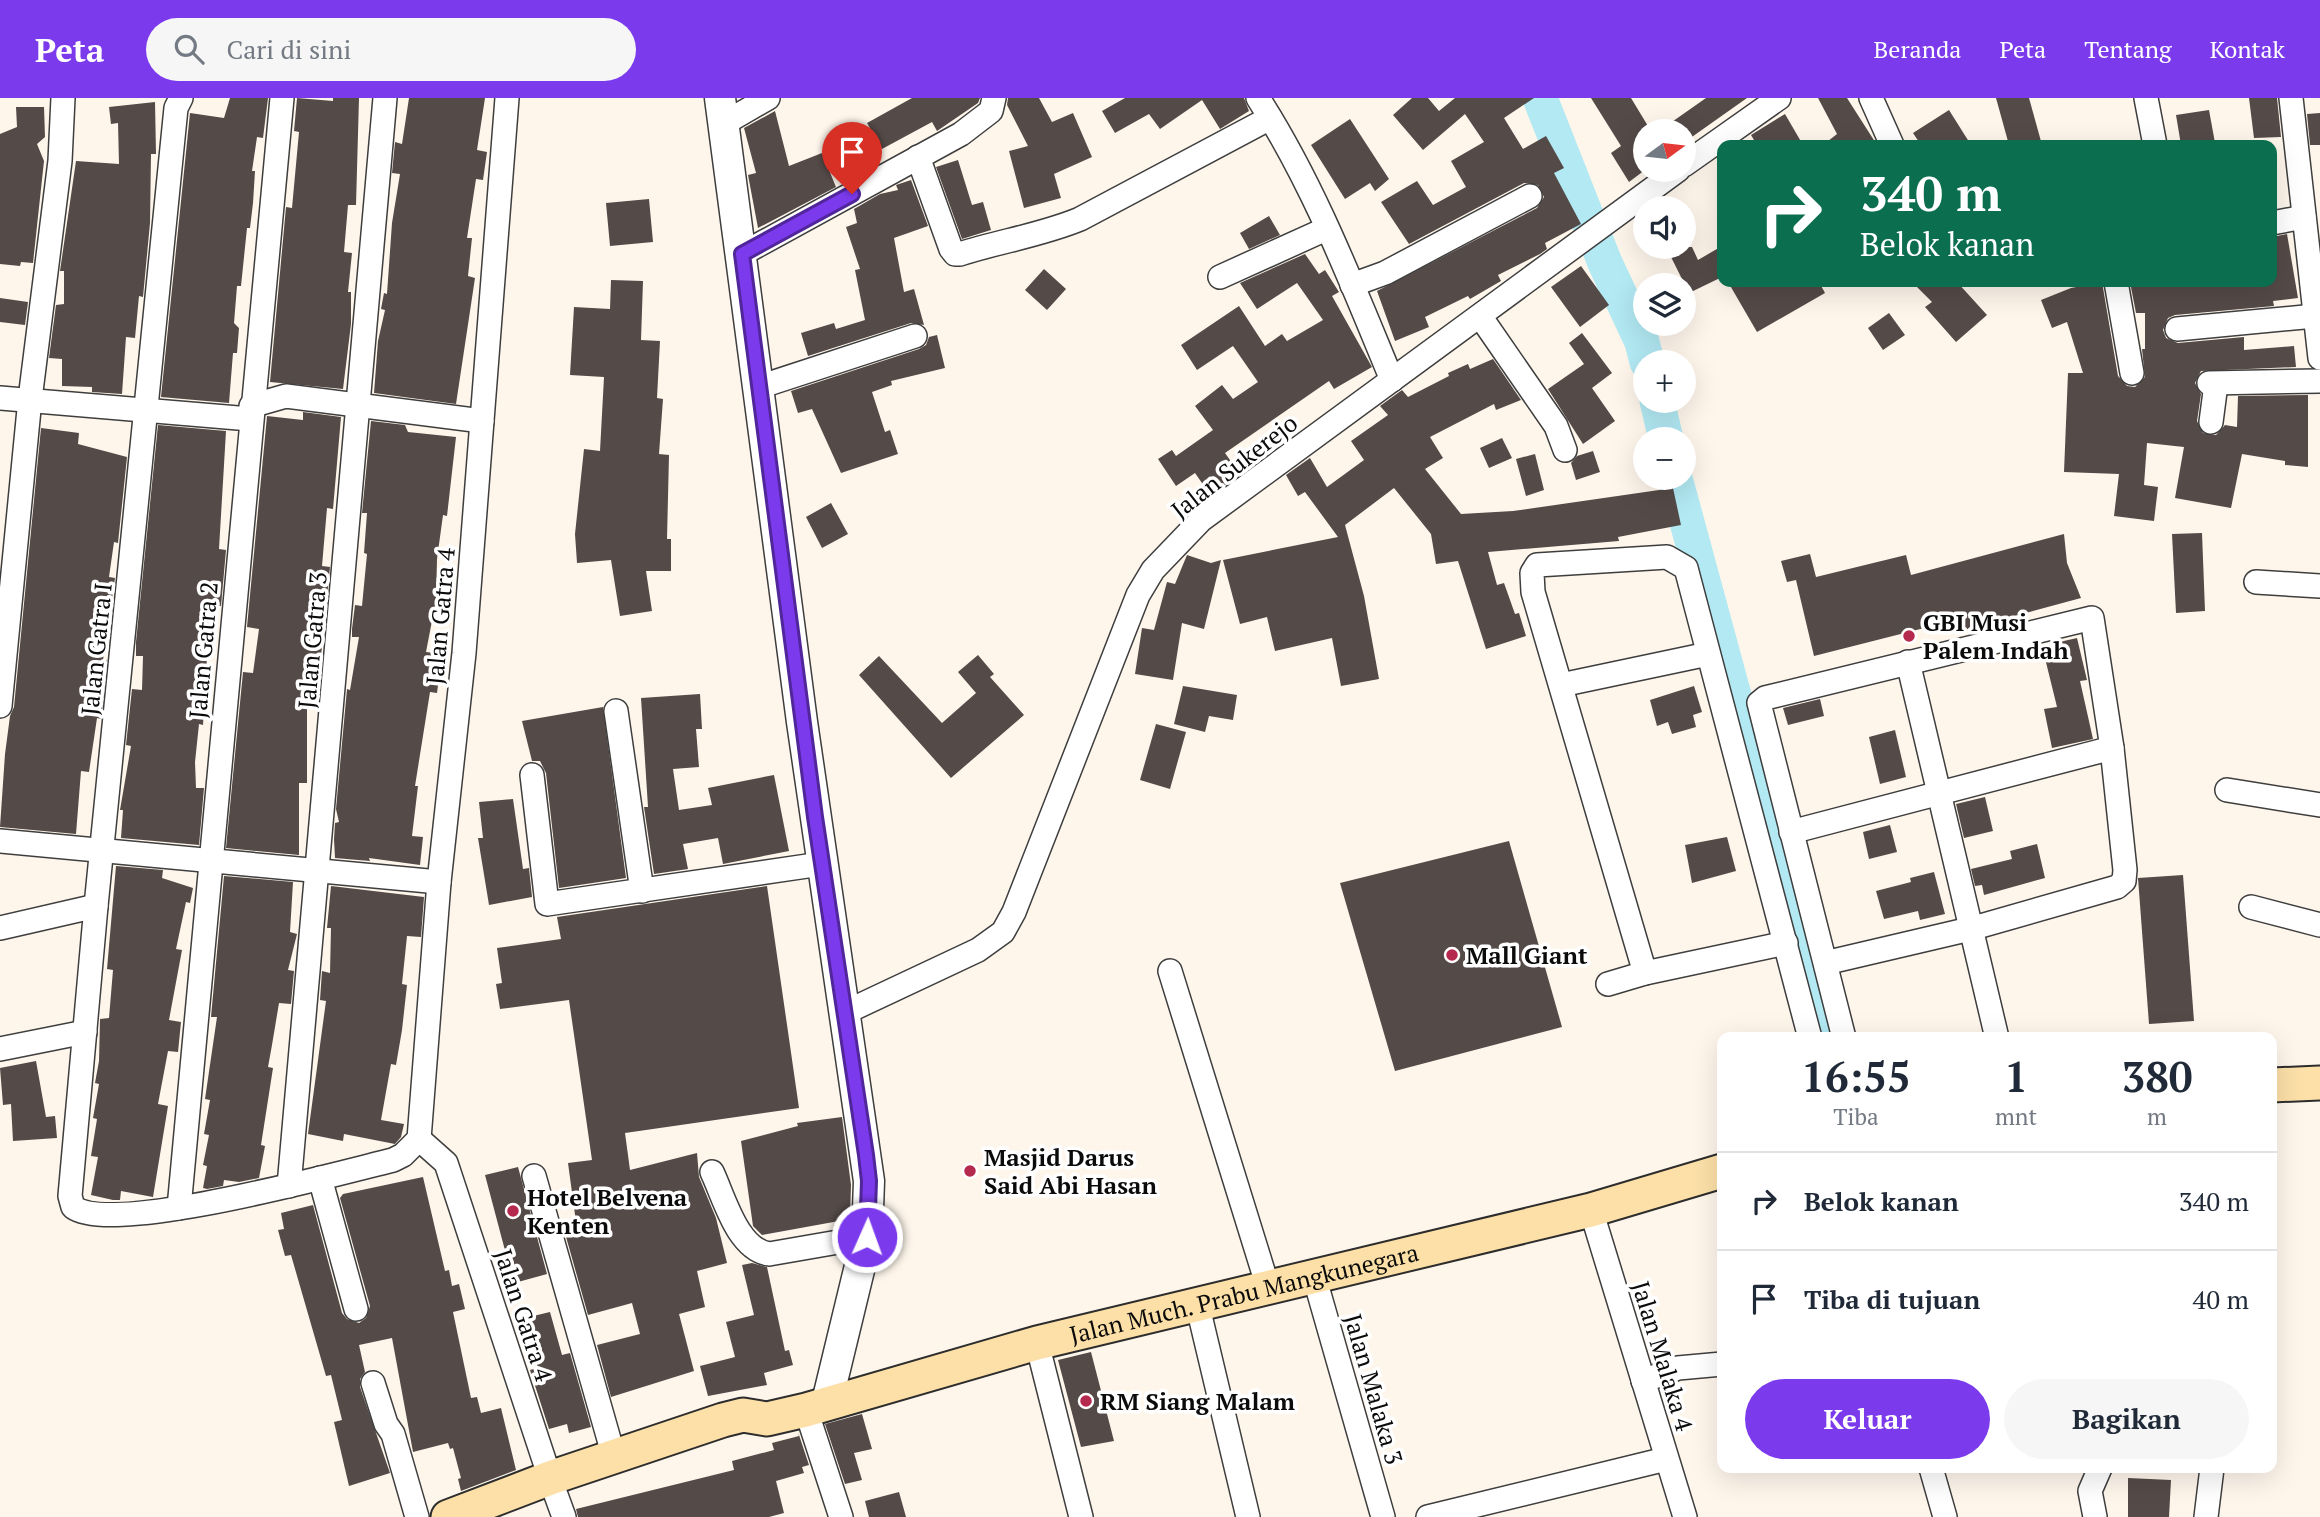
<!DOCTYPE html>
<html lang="id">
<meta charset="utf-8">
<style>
body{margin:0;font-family:"PT Serif",serif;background:#f6f6f7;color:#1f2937;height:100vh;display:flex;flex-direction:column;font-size:26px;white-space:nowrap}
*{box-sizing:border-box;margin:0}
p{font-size:23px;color:#747a83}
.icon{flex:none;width:38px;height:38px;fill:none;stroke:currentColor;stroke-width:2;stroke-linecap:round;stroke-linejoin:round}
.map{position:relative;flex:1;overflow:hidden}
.panel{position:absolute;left:1717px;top:934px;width:560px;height:441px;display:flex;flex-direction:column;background:#fff;border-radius:14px;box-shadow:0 7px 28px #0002}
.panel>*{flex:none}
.banner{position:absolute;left:1717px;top:42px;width:560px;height:147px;border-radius:14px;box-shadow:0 7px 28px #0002;background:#0b6e4f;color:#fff;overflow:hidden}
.needle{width:46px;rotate:75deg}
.controls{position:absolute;left:1633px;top:21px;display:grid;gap:14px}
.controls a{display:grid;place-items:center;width:63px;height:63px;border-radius:50%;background:#fff;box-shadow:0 7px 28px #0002;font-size:35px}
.pin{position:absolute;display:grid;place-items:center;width:60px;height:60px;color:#fff;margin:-72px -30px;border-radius:50% 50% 50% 0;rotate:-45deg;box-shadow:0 0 7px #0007}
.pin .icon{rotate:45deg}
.me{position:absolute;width:77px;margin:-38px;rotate:2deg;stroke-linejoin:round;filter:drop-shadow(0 0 5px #0008)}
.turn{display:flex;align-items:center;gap:24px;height:147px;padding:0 28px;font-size:32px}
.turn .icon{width:91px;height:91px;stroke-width:2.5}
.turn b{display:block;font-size:49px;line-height:60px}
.eta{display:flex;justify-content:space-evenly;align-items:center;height:119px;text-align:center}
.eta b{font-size:42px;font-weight:700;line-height:49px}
.primary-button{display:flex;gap:14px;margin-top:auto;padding:14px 28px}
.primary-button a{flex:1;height:80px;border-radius:42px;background:#7c3aed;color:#fff;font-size:28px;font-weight:700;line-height:80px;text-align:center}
.primary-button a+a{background:#f6f6f7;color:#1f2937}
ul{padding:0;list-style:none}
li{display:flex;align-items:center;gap:21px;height:98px;padding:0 28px;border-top:2px solid #e0e1e3}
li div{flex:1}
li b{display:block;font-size:26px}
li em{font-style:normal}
header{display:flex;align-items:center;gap:42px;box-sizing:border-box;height:98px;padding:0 35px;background:#7c3aed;color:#fff}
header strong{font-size:33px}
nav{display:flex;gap:38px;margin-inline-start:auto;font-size:24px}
.search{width:490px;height:63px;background:#f6f6f7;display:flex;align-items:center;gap:18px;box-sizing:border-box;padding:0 24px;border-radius:38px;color:#747a83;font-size:26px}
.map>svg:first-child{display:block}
</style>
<header>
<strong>Peta</strong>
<div class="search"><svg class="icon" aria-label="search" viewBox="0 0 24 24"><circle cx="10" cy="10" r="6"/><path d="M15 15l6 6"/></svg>Cari di sini</div>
<nav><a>Beranda</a><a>Peta</a><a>Tentang</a><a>Kontak</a></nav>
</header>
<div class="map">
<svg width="2320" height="1419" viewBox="0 0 2320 1419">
<rect width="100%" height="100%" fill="#fef6eb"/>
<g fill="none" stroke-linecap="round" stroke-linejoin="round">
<!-- river -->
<g stroke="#b2e9f3" stroke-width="35">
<polyline points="1540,0 1605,165 1642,244 1647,264"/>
<polyline points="1657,303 1666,341"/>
<polyline points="1675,380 1827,940"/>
</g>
</g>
<!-- building -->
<g fill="#544a48">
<polygon points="230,0 268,0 263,40 257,39 252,73 255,73 253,105 250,130 247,130 241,188 237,188 234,225 239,230 237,255 233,255 229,305 161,299 190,15 224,20"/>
<polygon points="297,0 333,3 333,0 359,0 356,107 348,107 344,154 352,155 348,194 351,194 351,226 343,291 270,284 286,109 292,110 299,34 294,33"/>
<polygon points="409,0 485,0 477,52 487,54 483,82 476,81 467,140 472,140 468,178 475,180 456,306 374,295 378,243 385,212 381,211 384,195 387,196 392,125 400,76 392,75 395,44 402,46"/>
<polygon points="912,0 980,0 978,5 937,33 932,24 882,51 867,25"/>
<polygon points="1008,0 1039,0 1052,24 1073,15 1092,59 1054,76 1061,100 1024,110 1009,53 1028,48 1007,7"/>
<polygon points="1125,0 1244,0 1249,13 1220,31 1202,2 1160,31 1149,16 1115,35 1102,13"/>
<polygon points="1412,0 1428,0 1439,13 1455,0 1534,0 1504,20 1523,51 1546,38 1564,70 1554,75 1581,126 1545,145 1547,151 1540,156 1498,177 1501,183 1470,201 1468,198 1425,219 1429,229 1395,243 1377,193 1537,110 1544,99 1538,87 1524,85 1409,146 1381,104 1417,83 1433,107 1466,89 1451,63 1484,44 1465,16 1423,52 1393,17"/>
<polygon points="1591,0 1631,0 1651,33 1645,33 1645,72 1629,84 1611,55 1621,48"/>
<polygon points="1706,0 1747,0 1689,41 1684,33 1659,33"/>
<polygon points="1818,0 1847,0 1877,47 1823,47 1837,36"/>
<polygon points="1996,0 2029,0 2042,47 2009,47"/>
<polygon points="2249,0 2277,0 2281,39 2254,40"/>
<polygon points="155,4 156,56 151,56 150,125 143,199 139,198 135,240 126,239 122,296 92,294 92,289 62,288 62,261 49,260 56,207 64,206 64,173 60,173 76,63 119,66 118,25 111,26 109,9"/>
<polygon points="16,9 44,9 45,39 37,46 44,63 33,165 21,164 20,168 0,166 0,36 17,29"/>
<polygon points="1949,12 1971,47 1921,47 1913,35"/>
<polygon points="2209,12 2215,45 2181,47 2176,17"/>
<polygon points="775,13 789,68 822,55 836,89 758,130 748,77 756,75 744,30"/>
<polygon points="2320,15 2320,47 2310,47 2307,16"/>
<polygon points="1785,16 1803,47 1757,47 1751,37"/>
<polygon points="1350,21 1389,81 1375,93 1370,85 1345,101 1311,47"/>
<polygon points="958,62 972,107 983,104 991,132 962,141 936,69"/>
<polygon points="911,82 928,128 894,140 904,194 914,191 924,227 911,225 808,258 801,235 834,225 836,231 865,222 855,172 860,171 846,129 857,125 854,111 880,96 898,92 896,87"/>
<polygon points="649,101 653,144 610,148 606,105"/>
<polygon points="1269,118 1280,137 1249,151 1240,135"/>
<polygon points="2287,136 2298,200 2273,203 2274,208 2175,217 2168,220 2163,232 2166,240 2178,245 2244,239 2244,252 2294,248 2296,269 2201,273 2195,285 2201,296 2197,323 2203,335 2216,337 2225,327 2237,329 2238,298 2308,297 2308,369 2285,367 2285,363 2242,356 2231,410 2175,400 2184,349 2147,345 2144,387 2158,389 2154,423 2114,418 2119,376 2064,374 2068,275 2083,275 2067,224 2052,230 2041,202 2071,190 2102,184 2118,278 2127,288 2135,289 2145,279 2142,251 2145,251 2145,215 2136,215 2130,184 2272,184 2272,139"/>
<polygon points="1722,148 1722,179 1689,195 1666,149 1692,149 1698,162"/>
<polygon points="1305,156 1319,176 1325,172 1339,194 1332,198 1372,269 1334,291 1329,283 1225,355 1240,376 1211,398 1195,375 1176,388 1158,361 1172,352 1176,358 1213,332 1195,308 1222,287 1233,301 1258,284 1233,248 1197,272 1181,247 1239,208 1265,248 1282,236 1287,243 1323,222 1297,185 1257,211 1240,185"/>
<polygon points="1581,168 1609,207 1580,229 1551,189"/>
<polygon points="1044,171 1066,191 1047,212 1025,192"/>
<polygon points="611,182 643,183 641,242 660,243 657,300 663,301 659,356 669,357 667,441 671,441 671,473 646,473 652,513 620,518 611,462 577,465 575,436 584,351 600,353 604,279 570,277 574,209 610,211"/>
<polygon points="1728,184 1819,184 1825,195 1757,234"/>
<polygon points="1912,184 1957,184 1987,217 1956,244 1925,209 1932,204"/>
<polygon points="0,200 28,204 25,227 0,224"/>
<polygon points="1889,215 1905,237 1883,252 1868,230"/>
<polygon points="1582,235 1612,275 1592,290 1615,323 1583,346 1548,291 1584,266 1569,245"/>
<polygon points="937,237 945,270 891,283 892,287 872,294 885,334 890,332 898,356 841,375 812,311 798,315 791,293 919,251 926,247 929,239"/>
<polygon points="1493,261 1521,302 1496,312 1494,306 1430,339 1443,360 1425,371 1461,416 1513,413 1673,390 1681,427 1618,439 1619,443 1488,454 1497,487 1504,485 1515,516 1519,515 1526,538 1486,551 1458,463 1436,466 1431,436 1394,390 1345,427 1364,498 1379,581 1341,588 1332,540 1275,553 1267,519 1240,526 1223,462 1338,439 1305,394 1298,398 1286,377 1310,360 1327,389 1364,362 1351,343 1388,317 1380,308 1402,292 1408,299 1449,278 1448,275 1468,266 1470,271"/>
<polygon points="303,314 341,319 333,411 327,410 322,468 330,469 316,607 307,608 307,685 299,685 299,757 226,750 243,574 253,575 259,531 247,529 267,318 303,322"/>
<polygon points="371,323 405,327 408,334 456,339 447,418 443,417 437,461 436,502 426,554 442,556 437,595 430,594 415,688 418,688 412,738 423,739 420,767 369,760 370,763 335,760 334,741 335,725 339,724 336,711 347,591 350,592 359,539 352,539 352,531 355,507 362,508 367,456 364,455 367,415 362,415"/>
<polygon points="158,327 226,333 219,451 226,452 221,508 210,507 203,627 199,626 195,664 196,690 204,690 199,747 121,740 123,712 120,712 131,648 126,647 132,591 142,592 143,558 136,558 136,544"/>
<polygon points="41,330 79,335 78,346 127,359 118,445 114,444 109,479 115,480 103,562 107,562 101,621 97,620 89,674 81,673 76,736 0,729 5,656 10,618 14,609"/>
<polygon points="1502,340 1512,360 1489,370 1480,350"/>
<polygon points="1593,353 1600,374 1576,382 1571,365 1577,358"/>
<polygon points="1535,356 1544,392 1526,398 1516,361"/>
<polygon points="831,405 848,436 822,450 806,419"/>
<polygon points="2202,435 2205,513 2176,515 2172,436"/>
<polygon points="2064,436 2067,465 2081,500 1949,536 1944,525 1814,558 1796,482 1787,484 1781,463 1810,456 1816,479 1906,457 1911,477"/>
<polygon points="1187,457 1211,465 1221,462 1204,531 1182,525 1173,582 1135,576 1142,530 1154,532 1167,484 1175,486"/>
<polygon points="2077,540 2087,582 2080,583 2093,641 2052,650 2044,611 2057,609 2042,548"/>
<polygon points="978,557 994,576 990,579 1024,617 951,680 859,577 879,558 942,625 976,595 958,574"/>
<polygon points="1183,588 1237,597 1233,622 1209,618 1205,634 1174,626"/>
<polygon points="1694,588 1702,614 1693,617 1696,629 1672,636 1668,624 1657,628 1650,602"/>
<polygon points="700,596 702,631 696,631 699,669 673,671 679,712 712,707 708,690 774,677 789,753 723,766 718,740 683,746 688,771 654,776 644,709 648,709 641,600"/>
<polygon points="1820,601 1824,618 1788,627 1783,610"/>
<polygon points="603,609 626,780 559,790 546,675 540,663 532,663 522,623"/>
<polygon points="1156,626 1186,634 1170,691 1140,682"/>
<polygon points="1895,632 1906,679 1880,686 1869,639"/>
<polygon points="1985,699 1993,733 1964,740 1956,706"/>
<polygon points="513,701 523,771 529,770 532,799 489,807 478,740 483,740 479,704"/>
<polygon points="1890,727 1897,754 1869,761 1863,734"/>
<polygon points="1727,739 1736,773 1692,785 1685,747"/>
<polygon points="1509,743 1562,929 1395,973 1340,785"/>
<polygon points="2037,746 2045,780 1984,797 1982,787 1975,788 1971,771 2012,761 2010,753"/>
<polygon points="116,768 163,772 162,780 193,790 190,805 186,804 176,851 182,852 169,922 181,924 178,954 168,953 158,1006 168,1008 153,1099 121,1093 120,1102 113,1102 91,1097 98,1059 91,1058 97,1021 93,1020 99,986 95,985 99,963 100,921 109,920 113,872 107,871"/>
<polygon points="1934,774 1945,816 1920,822 1918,813 1884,821 1876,793 1911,784 1910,780"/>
<polygon points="2183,777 2194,923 2149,926 2138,780"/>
<polygon points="224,778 293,784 290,834 297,836 288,872 294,873 291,906 279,905 272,947 268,969 273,970 261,1047 265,1048 259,1080 239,1084 224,1082 223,1088 207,1091 203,1090 207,1068 203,1067 209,1037 204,1036 210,1002 205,1001 217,919 211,919"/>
<polygon points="331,788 424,799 421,839 407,838 402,886 407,887 402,932 396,967 391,966 381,1022 404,1026 401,1039 395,1046 344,1036 343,1043 308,1036 326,903 320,902 322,873 330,875 331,830 327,830"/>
<polygon points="767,788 799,1010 625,1035 630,1072 697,1055 699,1079 716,1120 727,1165 697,1173 705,1209 679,1216 694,1273 611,1299 597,1247 640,1236 632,1205 588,1217 563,1128 576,1124 568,1065 592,1062 569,902 500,911 496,886 502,885 497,850 561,841 557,819"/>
<polygon points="36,963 46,1019 55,1018 57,1040 13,1043 11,1006 3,1007 0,970"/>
<polygon points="842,1019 851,1087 850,1121 762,1137 753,1128 741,1043 798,1028 797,1025"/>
<polygon points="518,1069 547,1176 518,1184 512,1158 507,1160 485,1077"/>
<polygon points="423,1079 445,1173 449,1172 452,1188 459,1186 465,1211 453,1214 471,1300 477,1299 481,1315 501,1310 516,1372 461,1393 458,1381 461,1380 453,1350 450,1351 448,1345 413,1354 392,1240 359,1247 365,1274 360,1281 360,1289 390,1375 349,1388 334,1324 342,1322 331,1277 326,1278 291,1157 285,1158 278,1132 284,1131 281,1115 313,1107 342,1215 347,1221 359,1225 366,1220 370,1208 340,1100 343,1096"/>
<polygon points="752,1165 767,1169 785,1253 789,1252 793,1267 764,1275 767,1287 708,1298 700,1268 735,1259 726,1224 754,1217 742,1167"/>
<polygon points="550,1214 562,1257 570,1255 591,1329 569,1335 567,1326 549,1331 530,1272 538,1270 525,1220"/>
<polygon points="1091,1254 1114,1343 1081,1349 1058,1262"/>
<polygon points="862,1316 872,1351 854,1355 862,1382 845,1386 825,1326"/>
<polygon points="798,1334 809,1367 802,1369 804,1375 776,1383 784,1415 769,1419 578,1419 576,1411 734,1372 732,1363 774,1352 772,1345 799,1338"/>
<polygon points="2128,1380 2171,1382 2169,1419 2128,1419"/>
<polygon points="899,1394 906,1419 869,1419 865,1403"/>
</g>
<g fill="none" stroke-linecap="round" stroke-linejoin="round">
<defs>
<g id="minor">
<path d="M181,0L176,10L96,808L70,1098L73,1109C112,1138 339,1075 393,1062L403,1057L419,1041L439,784L464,555L507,0"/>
<path d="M1258,0C1314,87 1352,186 1392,282"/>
<polyline points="1871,0 1892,47"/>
<polyline points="2146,0 2155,47"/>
<polyline points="2291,0 2320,260"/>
<polyline points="723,26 768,0"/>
<path d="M918,59L951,151L955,156H960C1000,143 1042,137 1080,121L1270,20"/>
<polyline points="1684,67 1779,0"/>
<polyline points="2272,125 2304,119"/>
<polyline points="742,156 961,36 991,13 994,0"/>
<polyline points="1220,179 1326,131"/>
<polyline points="2116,184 2132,275"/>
<polyline points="1352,187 1385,175 1530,98"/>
<polyline points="1480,218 1556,328 1565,352"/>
<polyline points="2177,231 2315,218"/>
<polyline points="2209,285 2320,283"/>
<polyline points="759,289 915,238"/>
<polyline points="0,300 250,321"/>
<polyline points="251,308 286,298 482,323"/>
<polyline points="2211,324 2216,286"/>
<polyline points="2256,484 2320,488"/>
<polyline points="1908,564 1997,940"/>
<polyline points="1561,587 1708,556"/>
<polyline points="0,608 30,301 60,63 63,0"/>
<polyline points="616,613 642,793"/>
<polyline points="532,677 547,806 821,766"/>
<polyline points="2227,692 2320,707"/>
<polyline points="1791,734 2112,650"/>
<polyline points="0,743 439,784"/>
<polyline points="2251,809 2320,827"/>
<polyline points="0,830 96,808"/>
<polyline points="1825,865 1970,831 2117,789 2124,783 2125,772 2112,650 2092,520 1765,600 1759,605 1844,940"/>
<polyline points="1170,873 1268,1189"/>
<polyline points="1645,875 1533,494 1532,475 1537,467 1667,459 1686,470 1810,940"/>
<polyline points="1608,886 1645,875 1786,845"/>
<polyline points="844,915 978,852 1003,834 1014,814 1138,497 1153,472 1201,422 1678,72"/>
<polyline points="0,951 85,934"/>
<polyline points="419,1041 446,1065 550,1380"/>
<path d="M712,1074C724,1099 737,1151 769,1156L867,1139"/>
<polyline points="534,1078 614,1359"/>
<polyline points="320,1080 356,1211"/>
<polyline points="289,1088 385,0"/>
<polyline points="179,1110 282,0"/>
<polyline points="1591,1112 1685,1419"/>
<polyline points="1314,1178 1383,1419"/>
<polyline points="1197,1205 1248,1419"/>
<polyline points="1037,1245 1081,1419"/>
<polyline points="1643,1283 1678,1270 1722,1266"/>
<polyline points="373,1285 386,1326 393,1336 417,1419"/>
<polyline points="806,1312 841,1419"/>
<polyline points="1931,1370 1945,1419"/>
<polyline points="556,1397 564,1419"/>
<polyline points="1428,1419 1666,1361"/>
<polyline points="2095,1419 2090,1393 2100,1370"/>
<polyline points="2206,1419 2212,1370"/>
</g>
<polyline id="tertiary" points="720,0 802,624 869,1083 867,1139 827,1304"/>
<g id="secondary">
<polyline points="2272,987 2320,985"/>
<path id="s1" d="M448,1419L550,1380L723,1322L743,1317L767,1321L806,1312L1037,1245L1591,1112L1722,1073"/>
</g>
</defs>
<!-- minor casing -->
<use href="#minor" stroke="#3e3e3e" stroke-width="26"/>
<!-- tertiary casing -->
<use href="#tertiary" stroke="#3e3e3e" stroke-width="33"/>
<!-- secondary casing -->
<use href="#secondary" stroke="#2d2d2d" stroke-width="37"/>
<!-- minor -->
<use href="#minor" stroke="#fff" stroke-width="23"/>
<!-- tertiary -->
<use href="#tertiary" stroke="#fff" stroke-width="30"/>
<!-- secondary -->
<use href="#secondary" stroke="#fce0a8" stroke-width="33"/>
</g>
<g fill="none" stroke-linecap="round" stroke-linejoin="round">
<defs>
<polyline id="route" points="852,96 742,156 815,719 866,1057 869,1083 867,1139"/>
</defs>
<!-- route casing -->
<use href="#route" stroke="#51269a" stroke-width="18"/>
<!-- route -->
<use href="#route" stroke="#7c3aed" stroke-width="12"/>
</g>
<!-- markers -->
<g fill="#b6294f" stroke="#fff" stroke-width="2.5">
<circle cx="1909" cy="538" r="7"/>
<circle cx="1452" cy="857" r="7"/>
<circle cx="970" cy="1073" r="7"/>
<circle cx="513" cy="1113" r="7"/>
<circle cx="1086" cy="1303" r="7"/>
</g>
<g text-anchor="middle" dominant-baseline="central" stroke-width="7" stroke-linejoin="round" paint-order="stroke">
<!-- street labels -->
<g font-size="24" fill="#0b0b0b" stroke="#fff">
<text transform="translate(1234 368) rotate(-38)">Jalan Sukerejo</text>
<text transform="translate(440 518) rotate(-85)">Jalan Gatra 4</text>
<text transform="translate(312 542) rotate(-85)">Jalan Gatra 3</text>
<text transform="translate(96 551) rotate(-84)">Jalan Gatra I</text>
<text transform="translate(203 552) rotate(-85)">Jalan Gatra 2</text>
<text stroke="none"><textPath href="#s1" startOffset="830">Jalan Much. Prabu Mangkunegara</textPath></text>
<text transform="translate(524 1217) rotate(72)">Jalan Gatra 4</text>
<text transform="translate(1663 1258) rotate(73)">Jalan Malaka 4</text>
<text transform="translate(1374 1291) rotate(74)">Jalan Malaka 3</text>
</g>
<!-- poi labels -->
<g font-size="24" font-weight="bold" fill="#0b0b0b" stroke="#fff" text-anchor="start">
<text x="1923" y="524">GBI Musi<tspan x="1923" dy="28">Palem Indah</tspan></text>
<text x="1466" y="857">Mall Giant</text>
<text x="984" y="1059">Masjid Darus<tspan x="984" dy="28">Said Abi Hasan</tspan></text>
<text x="527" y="1099">Hotel Belvena<tspan x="527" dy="28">Kenten</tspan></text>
<text x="1100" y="1303">RM Siang Malam</text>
</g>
</g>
</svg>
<div class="controls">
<a><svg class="needle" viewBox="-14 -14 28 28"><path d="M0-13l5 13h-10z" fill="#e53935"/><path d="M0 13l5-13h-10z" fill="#747a83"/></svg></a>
<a><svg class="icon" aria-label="sound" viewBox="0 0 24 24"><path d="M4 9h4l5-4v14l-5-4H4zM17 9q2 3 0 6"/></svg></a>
<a><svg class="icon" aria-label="layers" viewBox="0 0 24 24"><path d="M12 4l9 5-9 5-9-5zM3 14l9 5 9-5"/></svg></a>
<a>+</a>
<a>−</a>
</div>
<div class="pin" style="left:852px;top:96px;background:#d93025"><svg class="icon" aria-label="arrive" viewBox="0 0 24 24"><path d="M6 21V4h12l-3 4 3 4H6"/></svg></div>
<svg class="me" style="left:867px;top:1139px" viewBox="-20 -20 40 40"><circle r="17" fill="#7c3aed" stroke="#fff" stroke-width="3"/><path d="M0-11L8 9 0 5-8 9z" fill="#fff"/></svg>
<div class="banner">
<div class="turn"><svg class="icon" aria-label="right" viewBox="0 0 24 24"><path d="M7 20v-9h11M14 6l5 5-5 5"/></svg><div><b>340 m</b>Belok kanan</div></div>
</div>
<section class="panel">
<div class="eta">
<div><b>16:55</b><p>Tiba</p></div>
<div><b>1</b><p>mnt</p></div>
<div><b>380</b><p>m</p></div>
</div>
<ul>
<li><svg class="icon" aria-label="right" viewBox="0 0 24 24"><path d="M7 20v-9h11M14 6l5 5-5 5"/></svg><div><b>Belok kanan</b></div><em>340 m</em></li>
<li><svg class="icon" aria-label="arrive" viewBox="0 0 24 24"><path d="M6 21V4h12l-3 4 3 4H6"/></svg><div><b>Tiba di tujuan</b></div><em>40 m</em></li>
</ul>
<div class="primary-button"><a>Keluar</a><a>Bagikan</a></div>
</section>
</div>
